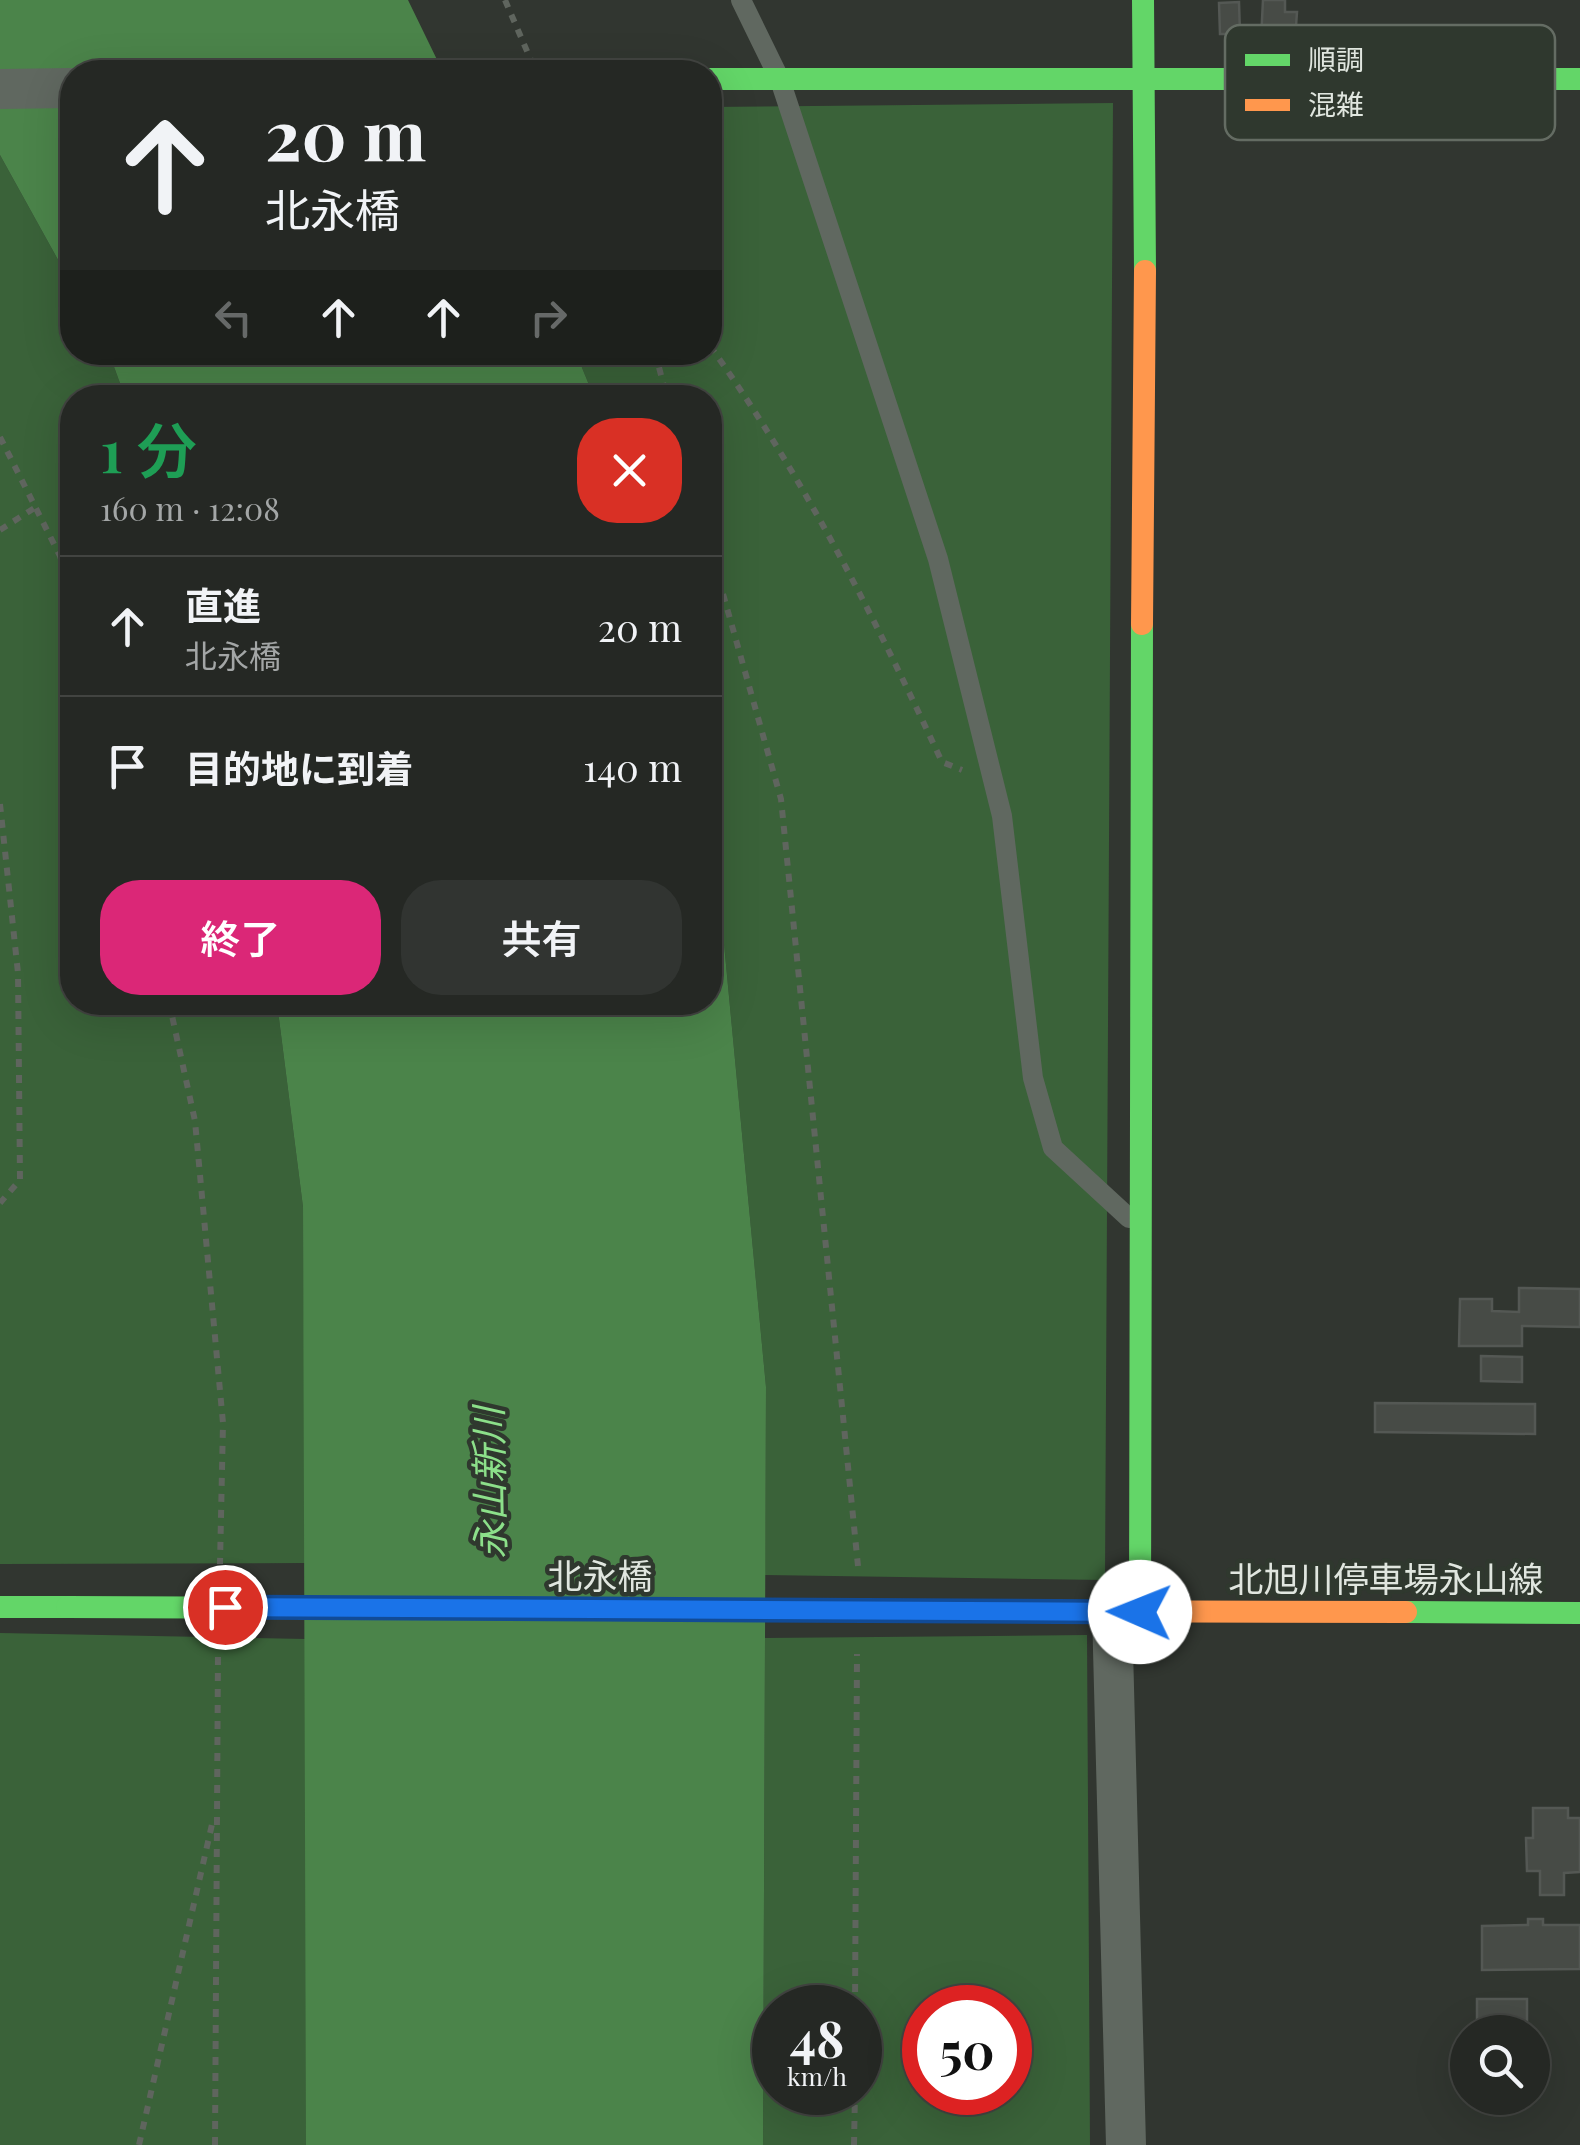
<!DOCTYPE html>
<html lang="ja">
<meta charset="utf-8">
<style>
body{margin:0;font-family:"Playfair Display","Noto Sans JP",serif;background:#313431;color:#f1f3f6;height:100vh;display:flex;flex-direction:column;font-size:38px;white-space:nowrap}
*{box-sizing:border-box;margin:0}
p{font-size:32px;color:#a3a6a6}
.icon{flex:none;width:55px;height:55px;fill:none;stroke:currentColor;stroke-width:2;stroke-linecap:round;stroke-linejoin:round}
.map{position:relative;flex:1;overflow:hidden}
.sheet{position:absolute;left:60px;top:385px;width:662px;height:630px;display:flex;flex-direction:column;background:#252824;border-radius:40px;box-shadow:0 10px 40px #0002,0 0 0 2px #424441}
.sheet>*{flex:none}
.banner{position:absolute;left:60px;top:60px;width:662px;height:305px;border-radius:40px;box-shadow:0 10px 40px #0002,0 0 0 2px #424441;background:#252824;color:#f1f3f6;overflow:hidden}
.buttons{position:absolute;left:1450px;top:2015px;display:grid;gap:20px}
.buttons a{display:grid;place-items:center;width:100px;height:100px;border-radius:50%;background:#252824;box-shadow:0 10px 40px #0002,0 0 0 2px #424441;font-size:50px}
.speed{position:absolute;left:752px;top:1985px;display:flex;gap:20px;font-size:50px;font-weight:700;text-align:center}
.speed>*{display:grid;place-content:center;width:130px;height:130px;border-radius:50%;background:#252824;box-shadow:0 10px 40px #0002,0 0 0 2px #424441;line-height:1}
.speed small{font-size:25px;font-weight:400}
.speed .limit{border:15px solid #d22;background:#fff;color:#111}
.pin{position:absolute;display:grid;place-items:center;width:85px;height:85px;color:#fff;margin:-42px;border:5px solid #fff;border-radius:50%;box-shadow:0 2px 10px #0007}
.me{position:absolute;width:110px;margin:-55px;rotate:271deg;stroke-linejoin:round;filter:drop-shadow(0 0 8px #0008)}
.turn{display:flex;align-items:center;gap:35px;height:210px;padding:0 40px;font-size:45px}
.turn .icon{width:130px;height:130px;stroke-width:2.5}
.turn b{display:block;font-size:70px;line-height:85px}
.lanes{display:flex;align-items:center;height:95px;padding:0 40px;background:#0003;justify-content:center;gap:50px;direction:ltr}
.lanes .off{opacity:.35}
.round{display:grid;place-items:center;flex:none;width:105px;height:105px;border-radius:40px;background:#313431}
.summary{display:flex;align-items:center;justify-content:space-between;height:170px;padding:0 40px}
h1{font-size:60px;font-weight:600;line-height:75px;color:#1e9e55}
.action{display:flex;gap:20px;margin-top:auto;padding:20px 40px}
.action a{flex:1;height:115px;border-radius:40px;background:#db2777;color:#fff;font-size:40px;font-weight:600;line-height:115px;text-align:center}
.action a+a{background:#313431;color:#f1f3f6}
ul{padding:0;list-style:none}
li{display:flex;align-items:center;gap:30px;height:140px;padding:0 40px;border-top:2px solid #424441}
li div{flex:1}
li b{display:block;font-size:38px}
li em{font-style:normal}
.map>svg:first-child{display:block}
</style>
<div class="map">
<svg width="1580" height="2145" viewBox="0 0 1580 2145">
<rect width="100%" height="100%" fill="#313630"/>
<!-- green -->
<g fill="#3a6239" fill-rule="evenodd">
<polygon points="1113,103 1105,1580 765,1575 766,1387 710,796 710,398 594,397 576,353 710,352 710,107"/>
<polygon points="0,155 72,285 72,352 109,353 125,397 72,398 72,1002 277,1003 303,1207 306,1563 0,1564"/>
<polygon points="0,1633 306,1639 307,2145 0,2145"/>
<path d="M1087,1635L1090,2145H763L765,1638ZM775,2008H860V2092H775ZM925,2008H1010V2092H925Z"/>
</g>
<!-- water -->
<g fill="#4b844a">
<polygon points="0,0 408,0 443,72 72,72 72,285 0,155"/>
<polygon points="109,353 576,353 594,397 125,397"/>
<polygon points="710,796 766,1387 763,2145 306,2145 303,1207 277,1003 710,1002"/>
</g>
<!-- building -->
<g fill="#474b46" stroke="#545854" stroke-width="2.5">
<polygon points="1263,0 1285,0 1285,12 1297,12 1296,26 1313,26 1312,42 1261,40"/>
<polygon points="1239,2 1240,34 1220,34 1219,3"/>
<polygon points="1519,1288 1580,1289 1580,1327 1522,1326 1522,1346 1459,1346 1460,1299 1492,1299 1492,1311 1519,1312"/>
<polygon points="1481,1356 1522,1357 1522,1382 1481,1381"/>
<polygon points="1375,1403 1535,1404 1535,1434 1375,1432"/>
<polygon points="1533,1808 1568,1808 1568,1818 1580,1818 1580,1872 1564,1873 1564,1895 1540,1895 1540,1871 1527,1871 1526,1838 1533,1838"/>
<polygon points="1528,1919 1543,1919 1543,1925 1580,1925 1580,1969 1482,1970 1482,1926 1528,1925"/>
<rect x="1477" y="1999" width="50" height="33"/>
</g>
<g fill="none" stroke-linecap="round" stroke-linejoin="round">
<!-- path -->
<g stroke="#5f655e" stroke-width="6" stroke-dasharray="8 8" stroke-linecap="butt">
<polyline points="505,0 536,72"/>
<path d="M710,346C802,474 875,618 942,762L962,770"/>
<polyline points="655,352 667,398"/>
<polyline points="0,437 60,556 72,594"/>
<polyline points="0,530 36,507"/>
<polyline points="710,548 781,799 858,1566"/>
<polyline points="0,804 18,973 20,1180 0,1203"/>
<polyline points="169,1002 195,1121 223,1423 220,1564"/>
<polyline points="855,2008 857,1654"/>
<polyline points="139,2145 213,1820"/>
<polyline points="215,2145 218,1651"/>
<polyline points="854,2145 855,2092"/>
</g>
<!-- lane -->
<polyline stroke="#606860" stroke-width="20" points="741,0 780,80 938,559 1002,816 1033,1078 1053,1148 1129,1218"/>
<!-- street -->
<g stroke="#606860" stroke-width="40">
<polyline points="0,89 72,88"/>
<polyline points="1112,1611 1126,2145"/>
</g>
<!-- fast -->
<g stroke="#63d668" stroke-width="22">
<polyline points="1143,0 1145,271"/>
<polyline points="710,79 1580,79"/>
<polyline points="0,1607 67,1607"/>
<polyline points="1140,1611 1142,624"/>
<polyline points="1406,1612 1580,1613"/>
</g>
<!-- slow -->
<g stroke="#ff974d" stroke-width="22">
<polyline points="1142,624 1145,271"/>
<polyline points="1013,1611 1406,1612"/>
</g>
<!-- fast-bridge -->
<polyline stroke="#63d668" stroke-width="22" points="67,1607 1013,1611"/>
</g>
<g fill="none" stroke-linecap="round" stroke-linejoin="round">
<defs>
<polyline id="route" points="225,1607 1140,1612"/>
</defs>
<!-- route casing -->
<use href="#route" stroke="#114b97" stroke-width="25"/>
<!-- route -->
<use href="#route" stroke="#1a73e8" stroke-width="18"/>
</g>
<g text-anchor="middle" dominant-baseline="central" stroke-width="9" stroke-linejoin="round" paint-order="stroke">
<!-- street labels -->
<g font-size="35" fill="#e0e6df" stroke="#2f382e">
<text x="600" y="1574">北永橋</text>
<text x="1386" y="1577">北旭川停車場永山線</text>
</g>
<!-- water labels -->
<g font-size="38" font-style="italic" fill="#8ce08a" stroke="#2f382e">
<text transform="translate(488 1483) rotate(-91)">永山新川</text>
</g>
</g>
<!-- legend -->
<rect x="1225" y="25" width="330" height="115" rx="15" fill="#2f382e" stroke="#646c63" stroke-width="2.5"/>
<rect x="1245" y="54" width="45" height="12" fill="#63d668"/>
<rect x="1245" y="99" width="45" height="12" fill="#ff974d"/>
<g font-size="28" fill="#e0e6df">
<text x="1308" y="70">順調</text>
<text x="1308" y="115">混雑</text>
</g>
</svg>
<div class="buttons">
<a><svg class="icon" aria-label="search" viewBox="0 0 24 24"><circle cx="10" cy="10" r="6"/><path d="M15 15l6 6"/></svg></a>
</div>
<div class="speed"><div>48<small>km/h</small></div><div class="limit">50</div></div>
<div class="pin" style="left:225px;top:1607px;background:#d93025"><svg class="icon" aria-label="arrive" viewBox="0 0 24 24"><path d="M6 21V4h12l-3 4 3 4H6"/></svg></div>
<svg class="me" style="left:1140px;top:1612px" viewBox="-20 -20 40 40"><circle r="19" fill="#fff"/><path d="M0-13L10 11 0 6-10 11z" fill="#1a73e8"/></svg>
<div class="banner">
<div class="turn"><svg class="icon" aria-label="ahead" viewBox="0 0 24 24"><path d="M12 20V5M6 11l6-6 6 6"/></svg><div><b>20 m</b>北永橋</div></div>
<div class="lanes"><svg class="icon off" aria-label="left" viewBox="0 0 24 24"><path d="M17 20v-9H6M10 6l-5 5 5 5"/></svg><svg class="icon" aria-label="ahead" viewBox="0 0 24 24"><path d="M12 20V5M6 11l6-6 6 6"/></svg><svg class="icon" aria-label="ahead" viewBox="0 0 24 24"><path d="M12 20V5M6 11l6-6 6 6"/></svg><svg class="icon off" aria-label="right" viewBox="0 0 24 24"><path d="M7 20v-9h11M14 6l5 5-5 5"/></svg></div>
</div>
<section class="sheet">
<div class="summary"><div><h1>1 分</h1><p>160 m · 12:08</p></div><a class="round" style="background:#d93025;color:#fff"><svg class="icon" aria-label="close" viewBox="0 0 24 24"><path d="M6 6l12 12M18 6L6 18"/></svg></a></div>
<ul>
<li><svg class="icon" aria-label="ahead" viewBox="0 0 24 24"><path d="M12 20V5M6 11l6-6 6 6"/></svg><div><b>直進</b><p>北永橋</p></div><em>20 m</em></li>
<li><svg class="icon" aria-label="arrive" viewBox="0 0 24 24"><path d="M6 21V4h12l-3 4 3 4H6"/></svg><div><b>目的地に到着</b></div><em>140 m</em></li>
</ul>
<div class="action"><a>終了</a><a>共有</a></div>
</section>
</div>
